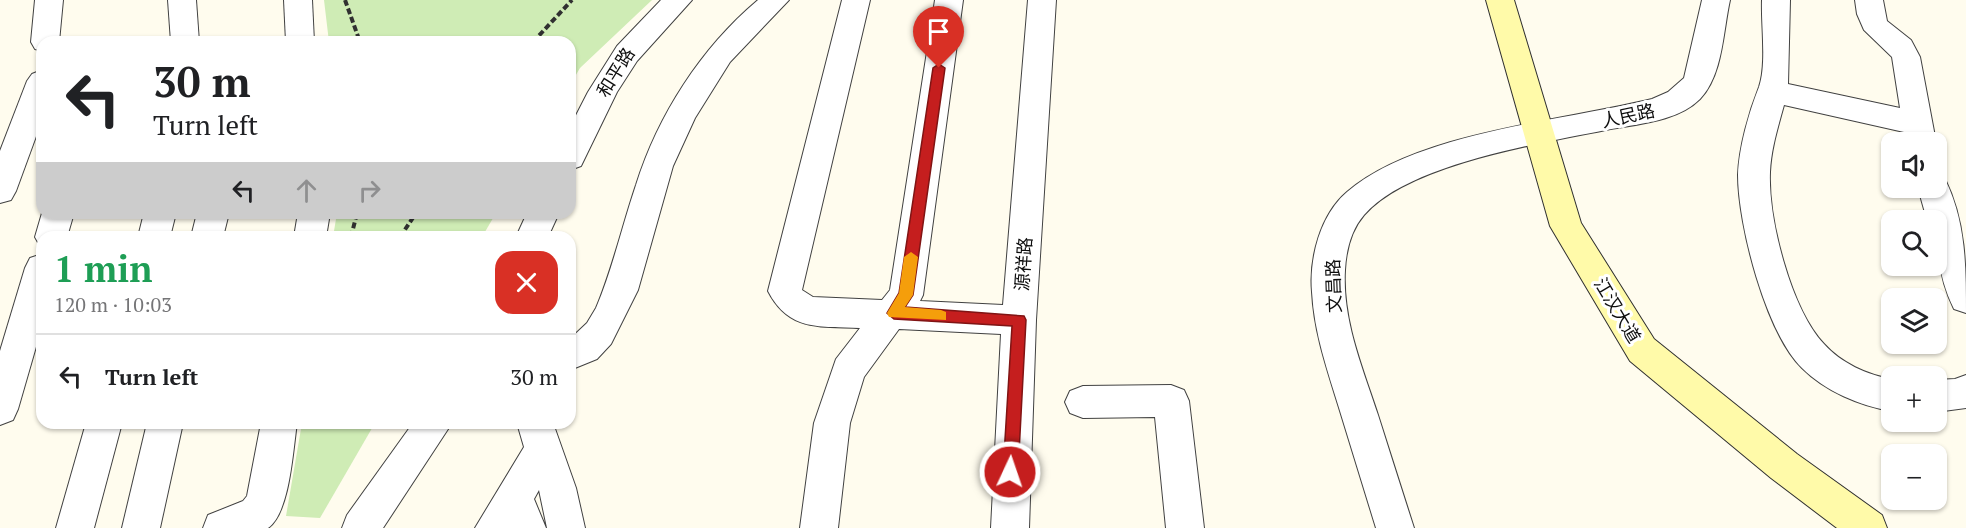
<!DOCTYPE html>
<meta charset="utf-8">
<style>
body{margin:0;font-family:"PT Serif","Noto Sans SC",serif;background:#f2f2f2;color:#202124;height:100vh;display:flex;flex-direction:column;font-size:22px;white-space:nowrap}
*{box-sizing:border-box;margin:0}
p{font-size:20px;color:#757577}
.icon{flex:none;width:33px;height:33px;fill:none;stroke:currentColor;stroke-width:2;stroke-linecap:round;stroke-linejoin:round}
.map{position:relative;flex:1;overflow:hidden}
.panel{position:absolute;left:36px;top:231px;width:540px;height:198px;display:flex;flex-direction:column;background:#fff;border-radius:18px;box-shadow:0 2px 4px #0004}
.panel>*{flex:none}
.guide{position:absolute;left:36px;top:36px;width:540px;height:183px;border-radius:18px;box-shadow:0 2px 4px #0004;background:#fff;color:#202124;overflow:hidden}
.tools{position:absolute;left:1881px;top:132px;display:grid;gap:12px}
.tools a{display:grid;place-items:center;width:66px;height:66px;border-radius:12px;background:#fff;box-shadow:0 2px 4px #0004;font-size:30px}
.pin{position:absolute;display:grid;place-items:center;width:51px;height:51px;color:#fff;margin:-62px -26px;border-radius:50% 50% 50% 0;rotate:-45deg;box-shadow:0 0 6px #0007}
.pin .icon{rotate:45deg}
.me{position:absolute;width:66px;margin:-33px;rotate:3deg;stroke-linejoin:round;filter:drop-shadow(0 0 4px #0008)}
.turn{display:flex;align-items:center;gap:21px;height:126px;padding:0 18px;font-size:27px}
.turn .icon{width:78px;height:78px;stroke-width:2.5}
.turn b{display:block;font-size:42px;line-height:51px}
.lanes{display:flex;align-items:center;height:57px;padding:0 18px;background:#0003;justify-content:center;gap:30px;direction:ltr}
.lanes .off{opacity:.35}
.round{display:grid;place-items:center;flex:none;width:63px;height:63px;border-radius:18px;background:#f2f2f2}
.headline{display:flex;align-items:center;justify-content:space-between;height:102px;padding:0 18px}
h1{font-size:36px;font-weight:700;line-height:45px;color:#1e9e55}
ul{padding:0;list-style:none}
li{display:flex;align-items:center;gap:18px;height:84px;padding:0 18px;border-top:2px solid #e0e0e0}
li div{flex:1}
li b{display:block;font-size:22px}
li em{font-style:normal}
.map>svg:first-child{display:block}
</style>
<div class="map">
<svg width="1966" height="528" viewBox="0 0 1966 528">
<rect width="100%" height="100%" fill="#fffcee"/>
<!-- green -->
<g fill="#cfecb5">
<polygon points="324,0 652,0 580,68 570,85 570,42 329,42"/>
<polygon points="337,213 496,213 482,237 333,237"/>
<polygon points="302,423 375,423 320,518 286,516"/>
</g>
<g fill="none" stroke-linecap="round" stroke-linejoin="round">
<defs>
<g id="street">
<polygon points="35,0 63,0 59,42 42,42 42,51 35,49 31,42"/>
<polygon points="168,0 196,0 199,42 171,42"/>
<polygon points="284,0 312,0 314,42 286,42"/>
<polygon points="661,0 692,0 637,61 617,92 581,166 570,170 570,127 588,92 617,46"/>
<path d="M758,0H789L730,62L695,118L673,166L638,290L611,344L597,359L570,370V339L587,323L596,308C613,268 622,226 636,185C658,115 701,48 758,0Z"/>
<path d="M842,0H870L802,290L813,297L882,300L890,290L935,0H963L923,295L920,301L1003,305L1028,0H1056L1036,320L1029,528H991L1001,334L899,329L864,377L850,423L838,528H800L814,423L836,359L860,328C820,326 789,332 768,291Z"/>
<path d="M1702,0H1730C1723,31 1723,75 1700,99C1677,122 1636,124 1606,130C1541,143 1408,164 1364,215C1351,230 1346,251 1345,270C1342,320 1363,369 1378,415C1390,453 1402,491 1414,528H1376C1364,489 1352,450 1340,411C1328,372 1314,333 1312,292C1309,259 1320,215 1347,192C1417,132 1563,121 1652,99L1668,92L1684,78Z"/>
<path d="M1762,0H1790L1788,84L1900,108L1892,57L1864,30L1857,14L1855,0H1883L1887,21L1911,40L1920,57L1936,142H1906L1904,132L1784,105C1778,127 1771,149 1770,172C1768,219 1791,309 1824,344C1841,363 1867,375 1892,379V411C1860,406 1825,391 1802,368C1766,333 1738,225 1738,175C1739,147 1749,112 1759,87C1767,64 1761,25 1762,0Z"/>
<polygon points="42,70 42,120 16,191 11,200 0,203 0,151 27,81 32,74"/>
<path d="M1936,177L1945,179C1966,222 1966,266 1966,313L1954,309C1940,281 1936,251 1936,220H1927L1918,188H1936Z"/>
<polygon points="42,213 74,213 67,237 42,237 42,247 40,246 35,237"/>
<polygon points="144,213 176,213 170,237 138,237"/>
<polygon points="197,213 229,213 223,237 191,237"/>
<polygon points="298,213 330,213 326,237 294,237"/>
<polygon points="527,213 559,213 548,237 516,237"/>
<polygon points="42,254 42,326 18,409 13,420 0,425 0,351 25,268 30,258"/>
<polygon points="1966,375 1966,408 1936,412 1936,380 1955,379"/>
<polygon points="1171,385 1184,390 1189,401 1204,528 1166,528 1155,417 1083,418 1070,413 1065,402 1070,391 1083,386"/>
<polygon points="86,423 122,423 94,528 56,528"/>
<polygon points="147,423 183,423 160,528 122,528"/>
<path d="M261,423H297C293,449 290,513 268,528H203L208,515L243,501L247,496Z"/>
<polygon points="413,423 452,423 383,528 342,528 347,515"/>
<polygon points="517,423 553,423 576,488 585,528 547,528 539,490 534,499 546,528 475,528 524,447"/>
</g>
<polygon id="secondary" points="1486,0 1514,0 1581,223 1654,339 1797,454 1882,515 1887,528 1837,528 1771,478 1630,361 1550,226"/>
</defs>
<!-- street casing -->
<use href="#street" stroke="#414141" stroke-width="2"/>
<!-- secondary casing -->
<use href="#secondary" stroke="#303030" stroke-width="2"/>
<!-- path -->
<g stroke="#303030" stroke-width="4" stroke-dasharray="6 3" stroke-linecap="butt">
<polyline points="345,0 360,42"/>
<polyline points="533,42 572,0"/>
<polyline points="351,237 357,213"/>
<polyline points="400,237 416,213"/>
</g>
<!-- street -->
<use href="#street" fill="#fff" fill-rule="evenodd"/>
<!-- secondary -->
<use href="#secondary" fill="#fffaa9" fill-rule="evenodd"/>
</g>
<!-- route -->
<polygon fill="#c51e1e" stroke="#801414" stroke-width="1.5" points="939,64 945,68 913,295 905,307 1024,316 1026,320 1018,472 1016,477 1010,479 1005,477 1003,472 1012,326 894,319 887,313 899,293 933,68"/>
<!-- slow -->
<polygon fill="#f59e0b" points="911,252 918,257 913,295 905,307 941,310 946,312 946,320 889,317 887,313 899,293 904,257"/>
<g text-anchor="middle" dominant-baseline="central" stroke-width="6" stroke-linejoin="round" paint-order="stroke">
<!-- street labels -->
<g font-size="18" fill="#0e0e0e" stroke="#fff">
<text transform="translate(615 72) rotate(-58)">和平路</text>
<text transform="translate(1628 115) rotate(-12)">人民路</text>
<text transform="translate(1023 264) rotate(-86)">源祥路</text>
<text transform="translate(1333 286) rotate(-92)">文昌路</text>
<text transform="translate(1618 310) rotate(59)">江汉大道</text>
</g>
</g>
</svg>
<div class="tools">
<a><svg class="icon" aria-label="sound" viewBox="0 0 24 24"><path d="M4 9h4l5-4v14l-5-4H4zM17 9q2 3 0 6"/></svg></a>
<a><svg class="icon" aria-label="search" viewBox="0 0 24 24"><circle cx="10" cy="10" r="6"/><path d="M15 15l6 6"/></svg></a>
<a><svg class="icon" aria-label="layers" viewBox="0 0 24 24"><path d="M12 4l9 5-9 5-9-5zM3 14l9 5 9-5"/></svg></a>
<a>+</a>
<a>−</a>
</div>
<div class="pin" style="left:939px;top:68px;background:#d93025"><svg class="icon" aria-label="arrive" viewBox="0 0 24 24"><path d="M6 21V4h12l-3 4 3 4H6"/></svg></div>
<svg class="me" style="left:1010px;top:472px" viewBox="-20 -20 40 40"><circle r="17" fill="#c51e1e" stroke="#fff" stroke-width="3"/><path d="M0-11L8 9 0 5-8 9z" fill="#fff"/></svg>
<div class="guide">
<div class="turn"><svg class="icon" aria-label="left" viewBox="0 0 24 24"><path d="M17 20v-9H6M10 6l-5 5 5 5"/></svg><div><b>30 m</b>Turn left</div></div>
<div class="lanes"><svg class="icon" aria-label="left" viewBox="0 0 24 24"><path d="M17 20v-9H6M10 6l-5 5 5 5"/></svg><svg class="icon off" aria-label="ahead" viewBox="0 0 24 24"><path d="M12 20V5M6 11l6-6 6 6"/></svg><svg class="icon off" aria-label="right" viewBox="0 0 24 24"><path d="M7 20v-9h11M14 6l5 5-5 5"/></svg></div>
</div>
<section class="panel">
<div class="headline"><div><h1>1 min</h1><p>120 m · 10:03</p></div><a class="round" style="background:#d93025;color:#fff"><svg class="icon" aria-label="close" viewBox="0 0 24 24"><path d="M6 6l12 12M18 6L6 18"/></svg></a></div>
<ul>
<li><svg class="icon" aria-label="left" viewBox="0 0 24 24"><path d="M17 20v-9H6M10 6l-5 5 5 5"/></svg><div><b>Turn left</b></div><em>30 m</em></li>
</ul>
</section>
</div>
